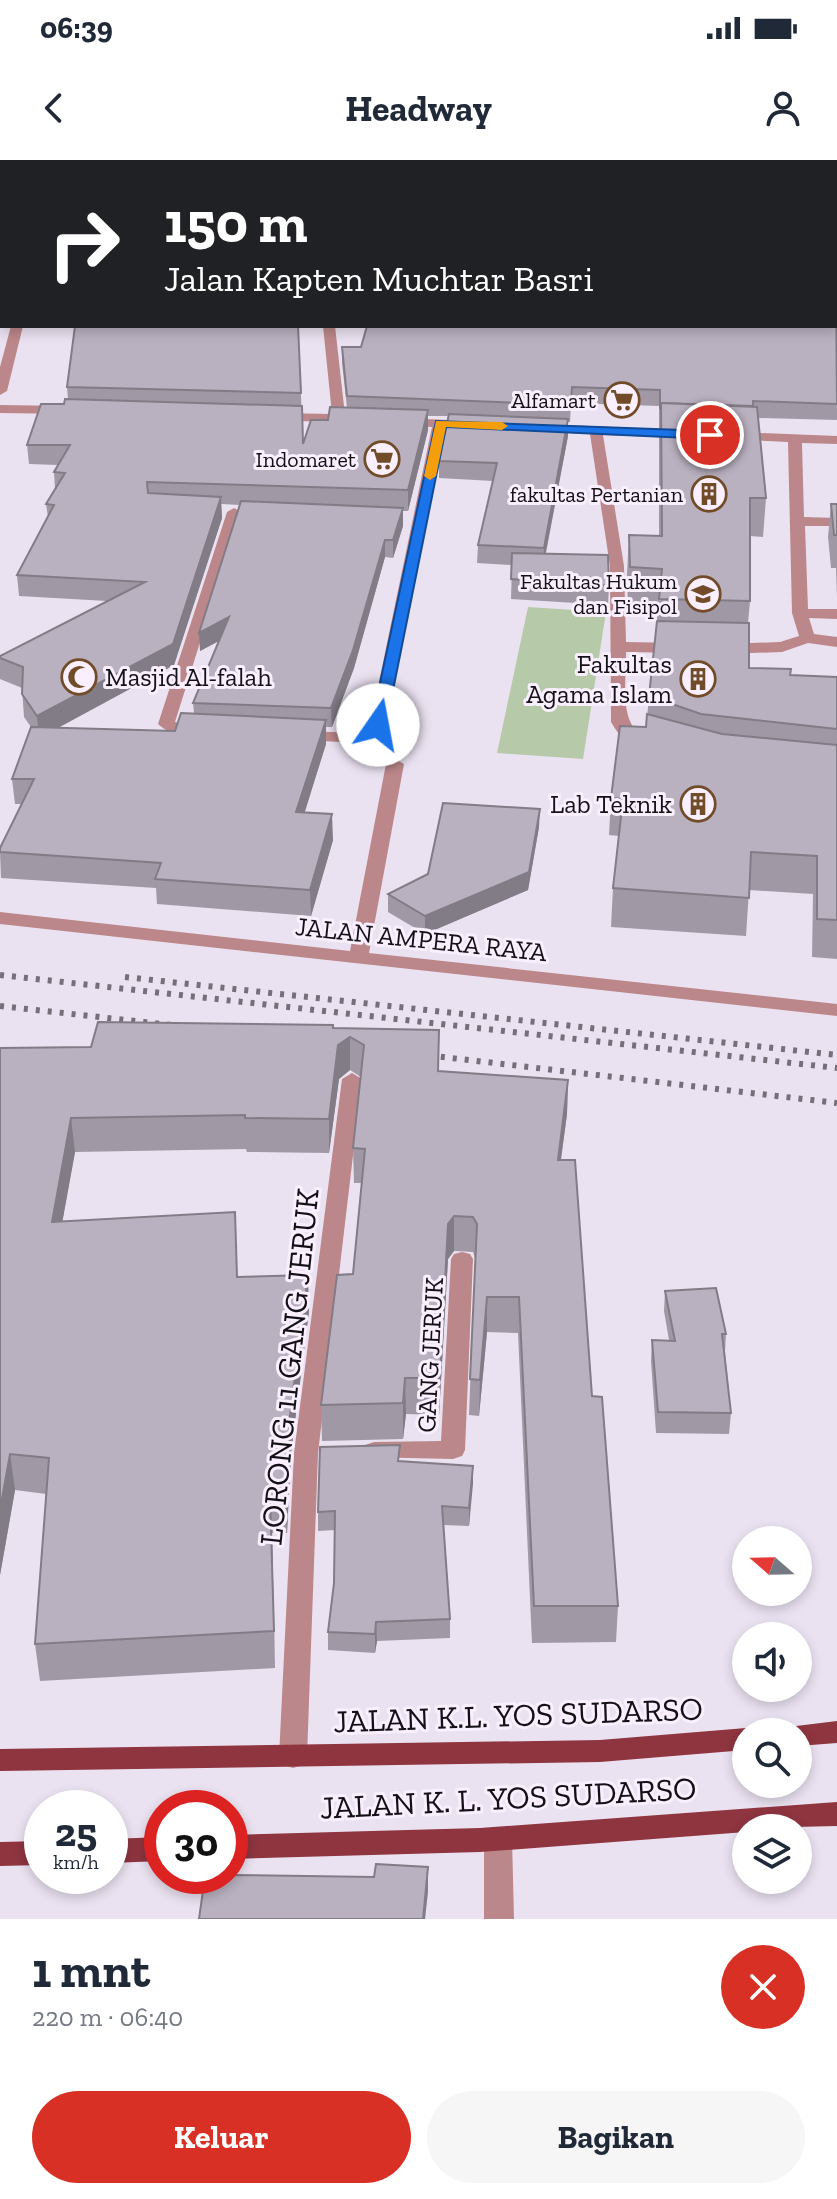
<!DOCTYPE html>
<html lang="id">
<meta charset="utf-8">
<style>
body{margin:0;font-family:"Zilla Slab",serif;background:#f6f6f7;color:#1f2937;height:100vh;display:flex;flex-direction:column;font-size:30px;white-space:nowrap}
*{box-sizing:border-box;margin:0}
p{font-size:26px;color:#747a83}
.icon{flex:none;width:44px;height:44px;fill:none;stroke:currentColor;stroke-width:2;stroke-linecap:round;stroke-linejoin:round}
.map{position:relative;height:1759px;overflow:hidden}
.side{display:flex;flex-direction:column;background:#fff;flex:1}
.side>*{flex:none}
.guide{position:absolute;left:0px;top:0px;width:838px;height:168px;box-shadow:0 4px 12px #0003;background:#202124;color:#fff;overflow:hidden}
.needle{width:52px;rotate:290deg}
.tools{position:absolute;left:732px;top:1366px;display:grid;gap:16px}
.tools a{display:grid;place-items:center;width:80px;height:80px;border-radius:50%;background:#fff;box-shadow:0 4px 12px #0003;font-size:40px}
.speed{position:absolute;left:24px;top:1630px;display:flex;gap:16px;font-size:40px;font-weight:700;text-align:center}
.speed>*{display:grid;place-content:center;width:104px;height:104px;border-radius:50%;background:#fff;box-shadow:0 4px 12px #0003;line-height:1}
.speed small{font-size:20px;font-weight:400}
.speed .limit{border:12px solid #d22;background:#fff;color:#111}
.pin{position:absolute;display:grid;place-items:center;width:68px;height:68px;color:#fff;margin:-34px;border:4px solid #fff;border-radius:50%;box-shadow:0 2px 8px #0007}
.me{position:absolute;width:88px;margin:-44px;rotate:12deg;stroke-linejoin:round;filter:drop-shadow(0 0 6px #0008)}
.turn{display:flex;align-items:center;gap:28px;height:168px;padding:0 32px;font-size:36px}
.turn .icon{width:104px;height:104px;stroke-width:2.5}
.turn b{display:block;font-size:56px;line-height:68px}
.round{display:grid;place-items:center;flex:none;width:84px;height:84px;border-radius:42px;background:#f6f6f7}
.summary{display:flex;align-items:center;justify-content:space-between;height:136px;padding:0 32px}
h1{font-size:48px;font-weight:700;line-height:60px}
.action{display:flex;gap:16px;margin-top:auto;padding:16px 32px}
.action a{flex:1;height:92px;border-radius:48px;background:#d93025;color:#fff;font-size:32px;font-weight:700;line-height:92px;text-align:center}
.action a+a{background:#f6f6f7;color:#1f2937}
.status{display:flex;justify-content:space-between;align-items:center;height:56px;padding:0 40px;background:#fff;direction:ltr}
.status svg{height:22px;fill:currentColor}
header{display:flex;justify-content:space-between;align-items:center;height:104px;padding:0 32px;background:#fff;font-size:36px;font-weight:700}
.map>svg:first-child{display:block}
</style>
<div class="status"><b>06:39</b><svg viewBox="0 0 49 12"><path d="M0 12V9h3v3zM5 12V6h3v6zM10 12V3h3v9zM15 12V0h3v12zM26 1h20v11H26zM47 4h2v5h-2z"/></svg></div>
<header><svg class="icon" aria-label="back" viewBox="0 0 24 24"><path d="M15 5l-7 7 7 7"/></svg>Headway<svg class="icon" aria-label="person" viewBox="0 0 24 24"><circle cx="12" cy="8" r="4"/><path d="M4 21q1-7 8-7t8 7"/></svg></header>
<div class="map">
<svg width="837" height="1759" viewBox="0 0 837 1759">
<rect width="100%" height="100%" fill="#ebe2f1"/>
<!-- green -->
<polygon fill="#b6caa9" points="528,447 606,452 583,599 497,593"/>
<g fill="none" stroke-linecap="round" stroke-linejoin="round">
<!-- minor -->
<g fill="#bc878a" fill-rule="evenodd">
<rect x="43" y="0" width="10" height="2"/>
<rect x="308" y="0" width="10" height="2"/>
<rect x="0" y="77" width="2" height="7"/>
<polygon points="0,157 2,158 2,166 0,165"/>
<polygon points="11,166 23,166 7,231 0,235 0,207"/>
<polygon points="323,166 335,166 345,255 360,259 353,263 273,260 271,257 278,253 332,254"/>
<polygon points="0,245 66,246 73,250 66,254 0,253"/>
<polygon points="401,258 473,261 480,265 473,269 446,268 386,565 380,578 366,583 295,580 295,572 301,571 363,573 370,565 432,267 396,265 396,259"/>
<path d="M541,264L685,270L692,274L685,278L603,275L624,406L626,482L680,483L688,488L680,493L626,492C627,521 617,564 646,578V586C628,589 619,575 611,562L610,406L590,274L536,271L534,268Z"/>
<polygon points="733,272 837,276 837,284 802,283 804,357 837,358 837,366 805,366 808,449 837,449 837,459 809,458 814,474 837,477 837,487 808,483 782,492 724,494 716,489 724,484 780,482 799,476 792,453 788,282 728,279 726,276"/>
<path d="M234,348L241,352L175,562L208,567L210,571C198,581 169,575 158,564L227,352Z"/>
<polygon points="395,599 404,604 369,793 837,844 837,856 0,764 0,752 350,791 386,604"/>
<polygon points="352,913 362,919 318,1293 307,1597 303,1605 293,1608 283,1605 279,1597 294,1293 342,919"/>
<polygon points="462,1092 470,1094 473,1099 465,1290 462,1296 453,1299 365,1297 362,1291 365,1285 374,1282 441,1281 451,1099 454,1094"/>
<polygon points="498,1667 508,1671 512,1679 514,1759 484,1759 484,1679 488,1671"/>
</g>
<!-- major -->
<g fill="#8e3540" fill-rule="evenodd">
<polygon points="837,1561 837,1583 798,1586 798,1572 786,1572 788,1567"/>
<polygon points="746,1568 756,1572 746,1572 746,1590 600,1602 0,1611 0,1589 600,1580"/>
<polygon points="837,1642 837,1666 746,1668 746,1672 480,1692 230,1699 230,1675 480,1668"/>
<polygon points="162,1677 162,1701 110,1703 110,1679"/>
<polygon points="42,1681 42,1705 0,1706 0,1682"/>
</g>
<!-- rail -->
<g stroke="#746f78" stroke-width="6" stroke-dasharray="4 8" stroke-linecap="butt">
<polyline points="0,815 837,908"/>
<polyline points="125,817 837,895"/>
<polyline points="0,846 171,865"/>
<polyline points="417,894 837,943"/>
</g>
</g>
<!-- wall -->
<g fill="#a098a5" fill-rule="evenodd">
<path d="M354,0H837V260L758,258L766,338L763,377L750,376V441L748,463L749,508L790,515L837,517V799L812,797L813,734L749,730L746,776L611,767L613,728L619,676L609,675L611,638L646,567L658,449L628,447L627,414L629,375L659,376V246L571,243L570,262H568V276L546,393L609,426L608,445L511,439L512,405L477,403L478,385L493,321L439,318V301L448,256H428V270L408,351H403V366L393,398L385,397L354,508L332,567H326V584L304,653L333,680L311,756L157,744L156,728L1,718L0,692L22,644H15L12,619L31,567L24,557L22,528L0,519V496L107,441L19,436L17,415L48,357L46,344L55,329L54,312L58,305L29,304L27,285L68,239L67,227L298,166L303,284L328,260L347,248L342,203V187L836,166V2H354ZM221,344L240,345L200,491L219,481L193,543L194,553L175,571L58,568L174,505L222,358Z"/>
<rect x="0" y="25" width="2" height="50"/>
<polygon points="831,344 837,344 837,436 836,408 831,408 828,377"/>
<polygon points="539,667 528,730 425,774 388,752 388,734 428,714"/>
<polygon points="333,868 439,911 568,920 567,954 561,1000 618,1446 616,1482 532,1483 518,1173 487,1172 479,1256 469,1255 475,1098 473,1092 454,1091 448,1099 439,1255 406,1254 403,1279 322,1281 321,1245 353,1114 362,1023 354,1023 353,988 361,917 350,910 339,919 329,993 247,992 246,989 75,992 62,1062 238,1117 309,1151 291,1293 287,1373 272,1373 275,1508 40,1521 35,1484 46,1334 15,1330 0,1415 0,888 91,887"/>
<polygon points="665,1131 726,1174 725,1192 731,1253 729,1274 656,1273 651,1201 652,1180 669,1180 664,1151"/>
<polygon points="400,1301 473,1306 469,1366 444,1365 450,1459 450,1478 377,1481 375,1493 328,1490 328,1472 334,1423 335,1370 318,1371 318,1352"/>
</g>
<!-- shaded-wall -->
<g fill="#827c86">
<polygon points="428,250 428,270 408,351 408,330"/>
<polygon points="568,259 568,276 543,406 544,388"/>
<polygon points="221,337 222,358 174,505 39,578 37,556"/>
<polygon points="403,348 403,366 393,398 393,380"/>
<polygon points="385,380 385,397 354,508 332,567 331,548"/>
<polygon points="229,457 230,475 200,491 199,473"/>
<polygon points="326,560 326,584 297,677 296,652"/>
<polygon points="540,649 539,667 528,730 425,774 425,756"/>
<polygon points="332,654 333,680 311,756 310,730"/>
<polygon points="350,877 350,910 339,919 329,993 329,959 338,885"/>
<polygon points="568,920 567,954 556,1034 558,1000"/>
<polygon points="71,958 75,992 56,1097 52,1062"/>
<polygon points="454,1056 454,1091 448,1099 439,1255 440,1218 448,1064"/>
<polygon points="308,1115 309,1151 291,1293 287,1373 285,1336 290,1256"/>
<polygon points="487,1137 487,1172 479,1256 480,1220"/>
<polygon points="405,1218 406,1254 403,1279 403,1243"/>
<polygon points="10,1294 15,1330 0,1415 0,1350"/>
<polygon points="473,1306 473,1324 469,1366 469,1348"/>
<polygon points="270,1337 272,1373 275,1508 274,1471"/>
<polygon points="376,1462 377,1481 375,1493 375,1474"/>
<polygon points="428,1707 428,1732 425,1759 423,1759"/>
</g>
<!-- building -->
<g fill="#bab1c0" stroke="#827c86" stroke-width="2">
<polygon points="105,0 285,0 285,2 104,2"/>
<rect x="354" y="0" width="481" height="2"/>
<polygon points="836,5 837,8 836,59"/>
<polygon points="0,25 2,25 2,60 0,59"/>
<polygon points="836,64 837,67 836,135"/>
<polygon points="836,141 837,244 753,241 753,246 661,243 660,249 660,230 572,227 571,245 347,236 342,187 361,187 367,166 836,166"/>
<polygon points="75,166 298,166 301,233 67,227"/>
<polygon points="65,239 302,246 303,284 311,260 328,260 330,247 428,250 408,330 147,322 148,333 221,337 173,484 37,556 22,534 23,507 0,498 0,496 145,422 17,415 54,345 46,344 65,313 54,312 70,285 27,285 41,244 64,244"/>
<polygon points="661,243 757,247 766,338 750,338 750,441 659,439 662,409 630,407 629,375 662,376"/>
<polygon points="449,254 568,259 544,388 478,385 497,303 439,301"/>
<polygon points="241,341 403,348 393,380 385,380 353,490 331,548 193,543 229,457 199,473"/>
<polygon points="831,344 837,344 837,375 834,375"/>
<polygon points="512,393 608,395 609,426 511,419"/>
<polygon points="657,461 749,463 749,508 791,509 790,515 837,517 837,569 701,554 649,536"/>
<polygon points="181,553 326,560 296,652 332,654 310,730 155,719 161,703 0,692 0,688 34,619 12,619 31,567 175,571"/>
<polygon points="647,554 722,574 837,585 837,760 817,759 817,696 751,692 749,738 613,728 623,639 611,638 620,566 646,567"/>
<polygon points="443,643 540,649 529,712 425,756 388,734 428,714"/>
<polygon points="98,862 333,865 333,868 439,870 438,911 568,920 558,1000 575,1000 592,1236 602,1237 618,1446 534,1446 519,1137 487,1137 480,1220 470,1219 477,1064 473,1057 454,1056 448,1064 440,1218 405,1218 403,1243 321,1245 337,1115 353,1114 365,989 353,988 364,885 350,877 338,885 329,959 245,958 245,955 71,958 52,1062 235,1052 237,1117 308,1115 290,1256 285,1336 270,1337 274,1471 35,1484 49,1298 10,1294 0,1350 0,888 91,887"/>
<polygon points="716,1128 726,1174 722,1174 731,1253 658,1252 652,1180 675,1181 665,1131"/>
<polygon points="400,1285 398,1301 473,1306 469,1348 442,1346 450,1459 376,1462 375,1474 328,1472 334,1423 335,1351 318,1352 320,1287"/>
<polygon points="376,1704 428,1707 423,1759 199,1759 205,1716 230,1716 230,1715 374,1717"/>
</g>
<!-- route -->
<polygon fill="#1a73e8" stroke="#114b97" stroke-width="2" points="436,261 710,271 716,275 710,279 446,267 386,565 378,570 371,565"/>
<!-- slow -->
<polygon fill="#f59e0b" points="436,261 502,262 508,266 502,270 446,267 436,316 430,320 424,316"/>
<!-- icons -->
<defs>
<symbol id="supermarket-ring" viewBox="-11 -11 22 22"><circle r="9.5" fill="#f9effe" stroke="#724c28" stroke-width="1.5"/><path d="M-6-5.5h2.5l.6 2H6L4.5 2H-2.5L-4.4-4H-6ZM-1.5 3.2a1.3 1.3 0 1 0 .1 0ZM3 3.2a1.3 1.3 0 1 0 .1 0Z" fill="#724c28"/></symbol>
<symbol id="building-ring" viewBox="-11 -11 22 22"><circle r="9.5" fill="#f9effe" stroke="#724c28" stroke-width="1.5"/><path d="M-4-6H4V6H1V3H-1V6H-4ZM-2.5-4.3h1.7v1.8h-1.7ZM.8-4.3h1.7v1.8H.8ZM-2.5-1h1.7V.8h-1.7ZM.8-1h1.7V.8H.8Z" fill="#724c28"/></symbol>
<symbol id="university-ring" viewBox="-11 -11 22 22"><circle r="9.5" fill="#f9effe" stroke="#724c28" stroke-width="1.5"/><path d="M0-5L7-2L0 1L-7-2ZM-4 1L0 2.5L4 1V4Q0 6-4 4Z" fill="#724c28"/></symbol>
<symbol id="mosque-ring" viewBox="-11 -11 22 22"><circle r="9.5" fill="#f9effe" stroke="#724c28" stroke-width="1.5"/><path d="M3.5-4.9A6 6 0 1 0 3.5 4.9A5 5 0 1 1 3.5-4.9Z" fill="#724c28"/></symbol>
</defs>
<g fill-rule="evenodd">
<use href="#supermarket-ring" x="602" y="220" width="40" height="40"/>
<use href="#supermarket-ring" x="362" y="279" width="40" height="40"/>
<use href="#building-ring" x="689" y="314" width="40" height="40"/>
<use href="#university-ring" x="683" y="414" width="40" height="40"/>
<use href="#mosque-ring" x="59" y="497" width="40" height="40"/>
<use href="#building-ring" x="678" y="499" width="40" height="40"/>
<use href="#building-ring" x="678" y="624" width="40" height="40"/>
</g>
<g text-anchor="middle" dominant-baseline="central" stroke-width="6" stroke-linejoin="round" paint-order="stroke">
<!-- far-poi labels -->
<g font-size="22" fill="#141116" stroke="#f9effe" text-anchor="end">
<text x="596" y="240">Alfamart</text>
<text x="356" y="299">Indomaret</text>
<text x="683" y="334">fakultas Pertanian</text>
<text x="677" y="421">Fakultas Hukum<tspan x="677" dy="25">dan Fisipol</tspan></text>
</g>
<!-- poi labels -->
<g font-size="26" fill="#141116" stroke="#f9effe" text-anchor="end">
<text x="672" y="504">Fakultas<tspan x="672" dy="30">Agama Islam</tspan></text>
<text x="105" y="517" text-anchor="start">Masjid Al-falah</text>
<text x="672" y="644">Lab Teknik</text>
</g>
<!-- street labels -->
<g font-size="26" fill="#141116" stroke="#f9effe">
<text transform="translate(421 779) rotate(6)">JALAN AMPERA RAYA</text>
<text transform="translate(430 1195) rotate(-87)">GANG JERUK</text>
</g>
<!-- near-street labels -->
<g font-size="32" fill="#141116" stroke="#f9effe">
<text transform="translate(289 1207) rotate(-84)">LORONG 11 GANG JERUK</text>
<text transform="translate(518 1555) rotate(-2)">JALAN K.L. YOS SUDARSO</text>
<text transform="translate(508 1638) rotate(-3)">JALAN K. L. YOS SUDARSO</text>
</g>
</g>
</svg>
<div class="tools">
<a><svg class="needle" viewBox="-14 -14 28 28"><path d="M0-13l5 13h-10z" fill="#e53935"/><path d="M0 13l5-13h-10z" fill="#747a83"/></svg></a>
<a><svg class="icon" aria-label="sound" viewBox="0 0 24 24"><path d="M4 9h4l5-4v14l-5-4H4zM17 9q2 3 0 6"/></svg></a>
<a><svg class="icon" aria-label="search" viewBox="0 0 24 24"><circle cx="10" cy="10" r="6"/><path d="M15 15l6 6"/></svg></a>
<a><svg class="icon" aria-label="layers" viewBox="0 0 24 24"><path d="M12 4l9 5-9 5-9-5zM3 14l9 5 9-5"/></svg></a>
</div>
<div class="speed"><div>25<small>km/h</small></div><div class="limit">30</div></div>
<div class="pin" style="left:710px;top:275px;background:#d93025"><svg class="icon" aria-label="arrive" viewBox="0 0 24 24"><path d="M6 21V4h12l-3 4 3 4H6"/></svg></div>
<svg class="me" style="left:378px;top:565px" viewBox="-20 -20 40 40"><circle r="19" fill="#fff"/><path d="M0-13L10 11 0 6-10 11z" fill="#1a73e8"/></svg>
<div class="guide">
<div class="turn"><svg class="icon" aria-label="right" viewBox="0 0 24 24"><path d="M7 20v-9h11M14 6l5 5-5 5"/></svg><div><b>150 m</b>Jalan Kapten Muchtar Basri</div></div>
</div>
</div>
<section class="side">
<div class="summary"><div><h1>1 mnt</h1><p>220 m · 06:40</p></div><a class="round" style="background:#d93025;color:#fff"><svg class="icon" aria-label="close" viewBox="0 0 24 24"><path d="M6 6l12 12M18 6L6 18"/></svg></a></div>
<div class="action"><a>Keluar</a><a>Bagikan</a></div>
</section>
